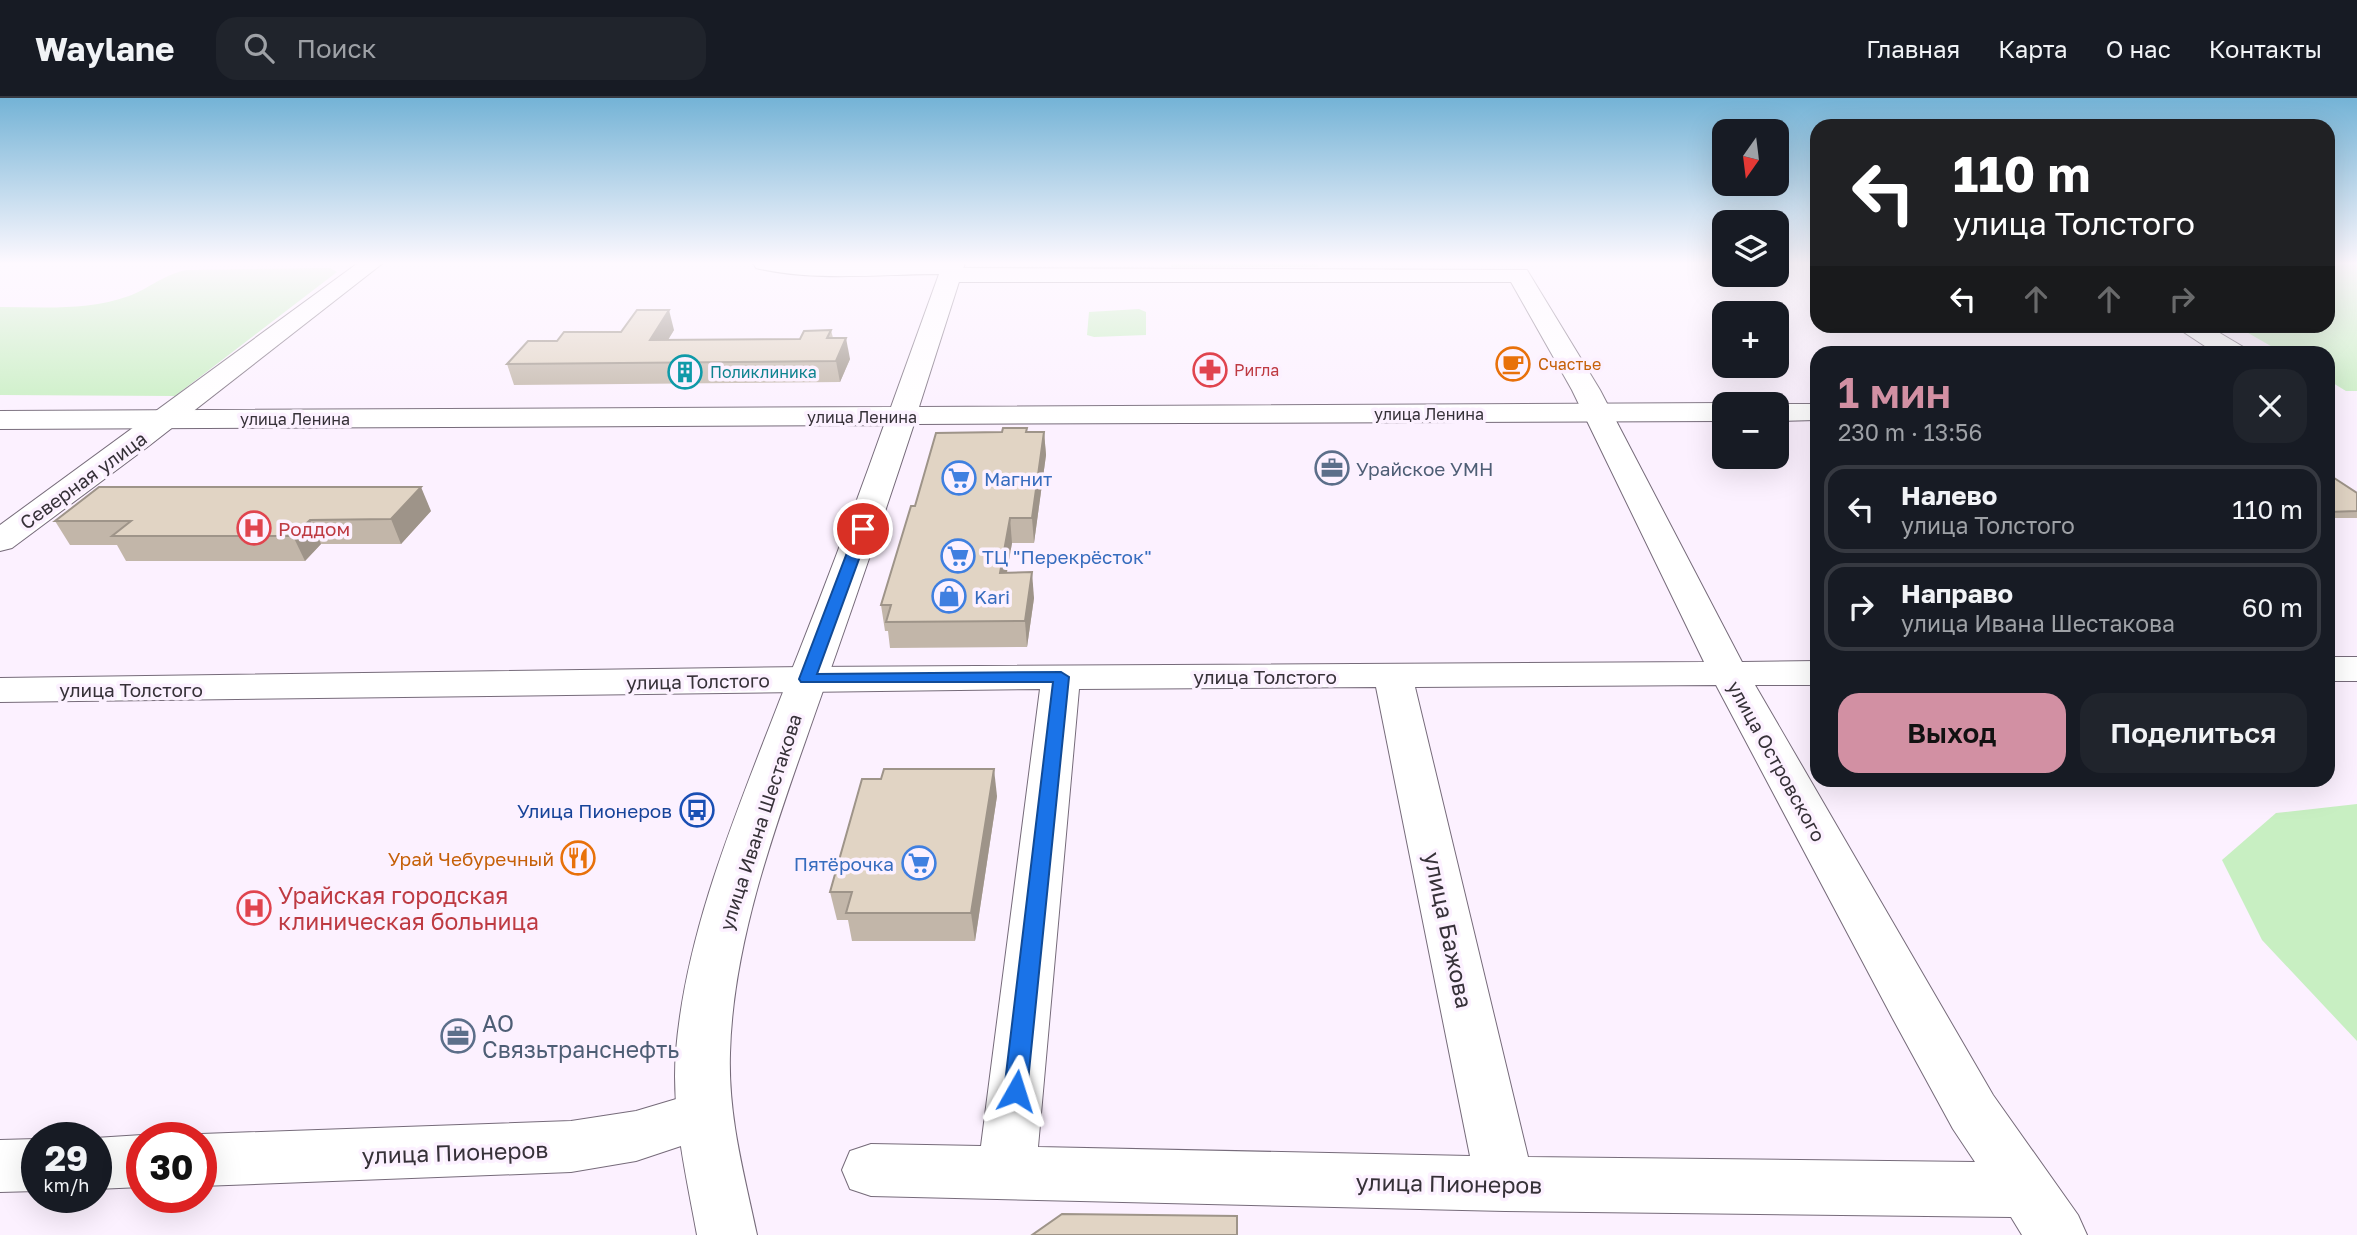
<!DOCTYPE html>
<html lang="ru">
<meta charset="utf-8">
<style>
body{margin:0;font-family:"Golos Text",sans-serif;background:#20242c;color:#f1f3f6;height:100vh;display:flex;flex-direction:column;font-size:26px;white-space:nowrap}
*{box-sizing:border-box;margin:0}
p{font-size:23px;color:#9ea1a6}
.icon{flex:none;width:38px;height:38px;fill:none;stroke:currentColor;stroke-width:2;stroke-linecap:round;stroke-linejoin:round}
.map{position:relative;flex:1;overflow:hidden}
.sheet{position:absolute;left:1810px;top:248px;width:525px;height:441px;display:flex;flex-direction:column;background:#171b24;border-radius:21px;box-shadow:0 7px 28px #0002}
.sheet>*{flex:none}
.banner{position:absolute;left:1810px;top:21px;width:525px;height:214px;border-radius:21px;box-shadow:0 7px 28px #0002;background:#202124;color:#fff;overflow:hidden}
.needle{width:46px;rotate:194deg}
.fabs{position:absolute;left:1712px;top:21px;display:grid;gap:14px}
.fabs a{display:grid;place-items:center;width:77px;height:77px;border-radius:14px;background:#171b24;box-shadow:0 7px 28px #0002;font-size:35px}
.speed{position:absolute;left:21px;top:1024px;display:flex;gap:14px;font-size:35px;font-weight:700;text-align:center}
.speed>*{display:grid;place-content:center;width:91px;height:91px;border-radius:50%;background:#171b24;box-shadow:0 7px 28px #0002;line-height:1}
.speed small{font-size:18px;font-weight:400}
.speed .limit{border:10px solid #d22;background:#fff;color:#111}
.pin{position:absolute;display:grid;place-items:center;width:60px;height:60px;color:#fff;margin:-30px;border:4px solid #fff;border-radius:50%;box-shadow:0 2px 7px #0007}
.me{position:absolute;width:77px;margin:-38px;rotate:6deg;stroke-linejoin:round;filter:drop-shadow(0 0 5px #0008)}
.turn{display:flex;align-items:center;gap:24px;height:147px;padding:0 28px;font-size:32px}
.turn .icon{width:91px;height:91px;stroke-width:2.5}
.turn b{display:block;font-size:49px;line-height:60px}
.lanes{display:flex;align-items:center;height:66px;padding:0 28px;background:#0003;justify-content:center;gap:35px;direction:ltr}
.lanes .off{opacity:.35}
.round{display:grid;place-items:center;flex:none;width:74px;height:74px;border-radius:21px;background:#20242c}
.summary{display:flex;align-items:center;justify-content:space-between;height:119px;padding:0 28px}
h1{font-size:42px;font-weight:600;line-height:52px;color:#d290a3}
.cta{display:flex;gap:14px;margin-top:auto;padding:14px 28px}
.cta a{flex:1;height:80px;border-radius:21px;background:#d290a3;color:#111;font-size:28px;font-weight:600;line-height:80px;text-align:center}
.cta a+a{background:#20242c;color:#f1f3f6}
ul{padding:0;list-style:none}
li{display:flex;align-items:center;gap:21px;height:88px;margin:0 14px 10px;padding:0 14px;border:4px solid #363941;border-radius:21px}
li div{flex:1}
li b{display:block;font-size:26px}
li em{font-style:normal}
header{display:flex;align-items:center;gap:42px;box-sizing:border-box;height:98px;padding:0 35px;background:#171b24;border-bottom:2px solid #363941}
header strong{font-size:33px}
nav{display:flex;gap:38px;margin-inline-start:auto;font-size:24px}
.search{width:490px;height:63px;background:#20242c;display:flex;align-items:center;gap:18px;box-sizing:border-box;padding:0 24px;border-radius:21px;color:#9ea1a6;font-size:26px}
.map>svg:first-child{display:block}
</style>
<header>
<strong>Waylane</strong>
<div class="search"><svg class="icon" aria-label="search" viewBox="0 0 24 24"><circle cx="10" cy="10" r="6"/><path d="M15 15l6 6"/></svg>Поиск</div>
<nav><a>Главная</a><a>Карта</a><a>О нас</a><a>Контакты</a></nav>
</header>
<div class="map">
<svg width="2357" height="1137" viewBox="0 0 2357 1137">
<rect width="100%" height="100%" fill="#fcf1ff"/>
<!-- green -->
<g fill="#c8efc2">
<polygon points="1171,165 1317,165 1318,169 1171,169"/>
<polygon points="2328,165 2357,165 2357,293 2346,293 2328,282 2328,256 2283,255 2236,228 2328,228"/>
<path d="M330,170L337,174L175,298L0,297V209C43,209 87,213 129,198C150,190 164,176 187,172Z"/>
<polygon points="1139,211 1146,214 1146,237 1094,239 1087,237 1089,214"/>
<polygon points="2357,706 2357,943 2262,842 2222,762 2276,715"/>
</g>
<g fill="none" stroke-linecap="round" stroke-linejoin="round">
<defs>
<g id="minor">
<polygon points="358,165 383,165 150,347 12,450 0,453 0,427"/>
<path d="M753,165H961L963,170L1527,172L1600,292L1742,564L1816,563V587H1755L1993,997L2078,1117L2087,1137H2022L2011,1119L1505,1113L871,1098L850,1091L842,1072L850,1053L871,1046L981,1048L1040,591L0,604V580L807,569L1704,564L1572,292L1511,184H950L942,182L939,176C880,176 814,184 756,170ZM1716,587L1893,921L1953,1031L1975,1064L1528,1059L1415,589ZM1376,589L1470,1058L1038,1049L1079,591Z"/>
<rect x="2328" y="559" width="29" height="24"/>
<polygon points="703,993 723,1000 731,1017 723,1034 636,1063 571,1074 201,1088 201,1040 192,1040 201,1036 571,1023 636,1013"/>
<polygon points="142,1037 149,1040 142,1040 142,1089 96,1091 95,1040"/>
<polygon points="37,1041 37,1093 0,1094 0,1042"/>
</g>
<g id="major">
<path d="M943,165H965L919,309L1724,305L1727,306H1724V323L914,326C883,421 851,514 818,607C780,716 733,838 730,955C728,1019 744,1075 757,1137H697C686,1076 671,1016 676,953C686,833 736,716 779,604C816,512 851,420 884,327L0,331V313L891,309Z"/>
<polygon points="2179,228 2208,228 2245,250 2249,256 2217,256 2182,233"/>
<polygon points="1773,306 1816,306 1816,322 1776,323 1776,306"/>
</g>
</defs>
<!-- minor casing -->
<use href="#minor" stroke="#766b7a" stroke-width="2"/>
<!-- major casing -->
<use href="#major" stroke="#766b7a" stroke-width="2"/>
<!-- minor -->
<use href="#minor" fill="#fff" fill-rule="evenodd"/>
<!-- major -->
<use href="#major" fill="#fff" fill-rule="evenodd"/>
</g>
<!-- wall -->
<g fill="#c2b6a9">
<polygon points="674,232 668,242 800,241 831,232 833,240 850,261 840,284 514,287 507,266 621,234"/>
<polygon points="1027,330 1027,334 1044,334 1046,357 1034,445 1012,445 1007,475 1034,500 1027,549 890,550 888,533 885,533 881,507 915,408"/>
<polygon points="2328,376 2357,395 2357,420 2328,420"/>
<polygon points="431,413 401,446 321,446 305,463 126,463 117,447 70,447 55,423"/>
<polygon points="997,698 975,843 852,843 848,822 837,822 830,794"/>
</g>
<!-- shaded-wall -->
<g fill="#9e9489">
<polygon points="669,212 674,232 655,263 650,242"/>
<polygon points="846,240 850,261 840,284 836,263"/>
<polygon points="1044,334 1046,357 1034,445 1032,420"/>
<polygon points="421,389 431,413 401,446 391,421"/>
<polygon points="1010,420 1012,445 1002,500 1000,475"/>
<polygon points="310,422 321,446 305,463 293,438"/>
<polygon points="1032,474 1034,500 1027,549 1025,523"/>
<polygon points="994,671 997,698 975,843 971,815"/>
</g>
<!-- building -->
<g fill="#e1d4c4" stroke="#9e9489" stroke-width="2">
<polygon points="637,212 669,212 650,242 800,241 804,233 831,232 827,240 846,240 836,263 507,266 528,243 557,243 564,234 621,234"/>
<polygon points="1003,330 1027,330 1026,334 1044,334 1032,420 1010,420 1000,475 1032,474 1025,523 886,524 891,507 881,507 911,408 915,408 936,335 1002,334"/>
<polygon points="2328,376 2357,395 2357,413 2328,414"/>
<polygon points="99,389 421,389 391,421 310,422 293,438 112,438 131,423 55,423"/>
<polygon points="884,671 994,671 971,815 846,815 852,794 830,794 862,681 881,681"/>
<polygon points="1062,1116 1237,1118 1237,1137 1032,1137"/>
</g>
<!-- sky -->
<linearGradient id="sky" x2="0" y2="1"><stop stop-color="#74b3d6"/><stop offset="0.51" stop-color="#fef9ff"/><stop offset="1" stop-color="#fef9ff" stop-opacity="0"/></linearGradient>
<rect width="2357" height="324" fill="url(#sky)"/>
<!-- route -->
<polygon fill="#1a73e8" stroke="#114b97" stroke-width="2" points="863,427 870,431 817,576 1061,574 1069,579 1027,993 1024,1000 1016,1003 1008,1000 1004,993 1053,584 801,584 799,581 856,431"/>
<!-- icons -->
<defs>
<symbol id="cafe-ring" viewBox="-11 -11 22 22"><circle r="9.5" fill="#fcf1ff" stroke="#e8710a" stroke-width="1.5"/><path d="M-5.5-4.5H6V0H3Q3 3.5 0 3.5H-2.5Q-5.5 3.5-5.5 0ZM3-3.2v2h1.7v-2ZM-6 4.5H4V6H-6Z" fill="#e8710a"/></symbol>
<symbol id="pharmacy-ring" viewBox="-11 -11 22 22"><circle r="9.5" fill="#fcf1ff" stroke="#e0444e" stroke-width="1.5"/><path d="M-2-6h4v4h4v4h-4v4h-4v-4h-4v-4h4Z" fill="#e0444e"/></symbol>
<symbol id="building-ring" viewBox="-11 -11 22 22"><circle r="9.5" fill="#fcf1ff" stroke="#0f9aa8" stroke-width="1.5"/><path d="M-4-6H4V6H1V3H-1V6H-4ZM-2.5-4.3h1.7v1.8h-1.7ZM.8-4.3h1.7v1.8H.8ZM-2.5-1h1.7V.8h-1.7ZM.8-1h1.7V.8H.8Z" fill="#0f9aa8"/></symbol>
<symbol id="office-ring" viewBox="-11 -11 22 22"><circle r="9.5" fill="#fcf1ff" stroke="#5c6f8a" stroke-width="1.5"/><path d="M-6-3h4V-5.5h4V-3h4V5H-6ZM-1-4.5V-3h2v-1.5ZM-6 0V1H6V0Z" fill="#5c6f8a"/></symbol>
<symbol id="supermarket-ring" viewBox="-11 -11 22 22"><circle r="9.5" fill="#fcf1ff" stroke="#3f7fe0" stroke-width="1.5"/><path d="M-6-5.5h2.5l.6 2H6L4.5 2H-2.5L-4.4-4H-6ZM-1.5 3.2a1.3 1.3 0 1 0 .1 0ZM3 3.2a1.3 1.3 0 1 0 .1 0Z" fill="#3f7fe0"/></symbol>
<symbol id="hospital-ring" viewBox="-11 -11 22 22"><circle r="9.5" fill="#fcf1ff" stroke="#e0444e" stroke-width="1.5"/><path d="M-5-5h3v3.5h4V-5h3V5h-3V1.5h-4V5h-3Z" fill="#e0444e"/></symbol>
<symbol id="shop-ring" viewBox="-11 -11 22 22"><circle r="9.5" fill="#fcf1ff" stroke="#3f7fe0" stroke-width="1.5"/><path d="M-5-2.5h2.3a2.7 3.5 0 0 1 5.4 0H5L5.5 6h-11ZM-1.5-2.5h3a1.5 2.3 0 0 0-3 0Z" fill="#3f7fe0"/></symbol>
<symbol id="bus-ring" viewBox="-11 -11 22 22"><circle r="9.5" fill="#fcf1ff" stroke="#1a4fb4" stroke-width="1.5"/><path d="M-5-6H5V4H4V6H2V4H-2V6H-4V4H-5ZM-3.5-4V0h7V-4ZM-3.5 1.2v1.5H-2V1.2ZM2 1.2v1.5H3.5V1.2Z" fill="#1a4fb4"/></symbol>
<symbol id="restaurant-ring" viewBox="-11 -11 22 22"><circle r="9.5" fill="#fcf1ff" stroke="#e8710a" stroke-width="1.5"/><path d="M-5-6h1v4h1v-4h1v4h1v-4h1v5L-1.5 .5V6h-2V.5L-5-1ZM5-6V6H3V1.5H1.5Q1.5-4 5-6Z" fill="#e8710a"/></symbol>
</defs>
<g fill-rule="evenodd">
<use href="#cafe-ring" x="1494" y="247" width="38" height="38"/>
<use href="#pharmacy-ring" x="1191" y="253" width="38" height="38"/>
<use href="#building-ring" x="666" y="255" width="38" height="38"/>
<use href="#office-ring" x="1313" y="351" width="38" height="38"/>
<use href="#supermarket-ring" x="940" y="361" width="38" height="38"/>
<use href="#hospital-ring" x="235" y="411" width="38" height="38"/>
<use href="#supermarket-ring" x="939" y="439" width="38" height="38"/>
<use href="#shop-ring" x="930" y="479" width="38" height="38"/>
<use href="#bus-ring" x="678" y="693" width="38" height="38"/>
<use href="#restaurant-ring" x="559" y="741" width="38" height="38"/>
<use href="#supermarket-ring" x="900" y="746" width="38" height="38"/>
<use href="#hospital-ring" x="235" y="791" width="38" height="38"/>
<use href="#office-ring" x="439" y="919" width="38" height="38"/>
</g>
<g text-anchor="middle" dominant-baseline="central" stroke-width="7" stroke-linejoin="round" paint-order="stroke">
<!-- far-food labels -->
<g font-size="16" fill="#c56008" stroke="#fcf1ff" text-anchor="start">
<text x="1538" y="266">Счастье</text>
</g>
<!-- far-health labels -->
<g font-size="16" fill="#be3a42" stroke="#fcf1ff" text-anchor="start">
<text x="1234" y="272">Ригла</text>
</g>
<!-- far-culture labels -->
<g font-size="16" fill="#0d838f" stroke="#fcf1ff" text-anchor="start">
<text x="710" y="274">Поликлиника</text>
</g>
<!-- far-street labels -->
<g font-size="16" fill="#363138" stroke="#fcf1ff">
<text x="1429" y="316">улица Ленина</text>
<text x="862" y="319">улица Ленина</text>
<text x="295" y="321">улица Ленина</text>
</g>
<!-- service labels -->
<g font-size="19" fill="#4e5e75" stroke="#fcf1ff" text-anchor="start">
<text x="1356" y="370">Урайское УМН</text>
</g>
<!-- shop labels -->
<g font-size="19" fill="#366cbe" stroke="#fcf1ff" text-anchor="start">
<text x="984" y="380">Магнит</text>
<text x="982" y="458">ТЦ "Перекрёсток"</text>
<text x="974" y="498">Kari</text>
<text x="894" y="765" text-anchor="end">Пятёрочка</text>
</g>
<!-- street labels -->
<g font-size="19" fill="#363138" stroke="#fcf1ff">
<text transform="translate(83 382) rotate(-36)">Северная улица</text>
<text x="1265" y="578">улица Толстого</text>
<text transform="translate(698 583) rotate(-1)">улица Толстого</text>
<text x="131" y="591">улица Толстого</text>
<text transform="translate(1777 663) rotate(61)">улица Островского</text>
<text transform="translate(760 724) rotate(-72)">улица Ивана Шестакова</text>
</g>
<!-- health labels -->
<g font-size="19" fill="#be3a42" stroke="#fcf1ff" text-anchor="start">
<text x="278" y="430">Роддом</text>
</g>
<!-- transit labels -->
<g font-size="19" fill="#164399" stroke="#fcf1ff" text-anchor="end">
<text x="672" y="712">Улица Пионеров</text>
</g>
<!-- food labels -->
<g font-size="19" fill="#c56008" stroke="#fcf1ff" text-anchor="end">
<text x="554" y="760">Урай Чебуречный</text>
</g>
<!-- near-health labels -->
<g font-size="23" fill="#be3a42" stroke="#fcf1ff" text-anchor="start">
<text x="278" y="797">Урайская городская<tspan x="278" dy="26">клиническая больница</tspan></text>
</g>
<!-- near-street labels -->
<g font-size="23" fill="#363138" stroke="#fcf1ff">
<text transform="translate(1449 832) rotate(78)">улица Бажова</text>
<text transform="translate(455 1054) rotate(-2)">улица Пионеров</text>
<text transform="translate(1449 1085) rotate(1)">улица Пионеров</text>
</g>
<!-- near-service labels -->
<g font-size="23" fill="#4e5e75" stroke="#fcf1ff" text-anchor="start">
<text x="482" y="925">АО<tspan x="482" dy="26">Связьтранснефть</tspan></text>
</g>
</g>
</svg>
<div class="fabs">
<a><svg class="needle" viewBox="-14 -14 28 28"><path d="M0-13l5 13h-10z" fill="#e53935"/><path d="M0 13l5-13h-10z" fill="#9ea1a6"/></svg></a>
<a><svg class="icon" aria-label="layers" viewBox="0 0 24 24"><path d="M12 4l9 5-9 5-9-5zM3 14l9 5 9-5"/></svg></a>
<a>+</a>
<a>−</a>
</div>
<div class="speed"><div>29<small>km/h</small></div><div class="limit">30</div></div>
<div class="pin" style="left:863px;top:431px;background:#d93025"><svg class="icon" aria-label="arrive" viewBox="0 0 24 24"><path d="M6 21V4h12l-3 4 3 4H6"/></svg></div>
<svg class="me" style="left:1016px;top:993px" viewBox="-20 -20 40 40"><path d="M0-17L14 15 0 8-14 15z" fill="#1a73e8" stroke="#fff" stroke-width="4"/></svg>
<div class="banner">
<div class="turn"><svg class="icon" aria-label="left" viewBox="0 0 24 24"><path d="M17 20v-9H6M10 6l-5 5 5 5"/></svg><div><b>110 m</b>улица Толстого</div></div>
<div class="lanes"><svg class="icon" aria-label="left" viewBox="0 0 24 24"><path d="M17 20v-9H6M10 6l-5 5 5 5"/></svg><svg class="icon off" aria-label="ahead" viewBox="0 0 24 24"><path d="M12 20V5M6 11l6-6 6 6"/></svg><svg class="icon off" aria-label="ahead" viewBox="0 0 24 24"><path d="M12 20V5M6 11l6-6 6 6"/></svg><svg class="icon off" aria-label="right" viewBox="0 0 24 24"><path d="M7 20v-9h11M14 6l5 5-5 5"/></svg></div>
</div>
<section class="sheet">
<div class="summary"><div><h1>1 мин</h1><p>230 m · 13:56</p></div><a class="round"><svg class="icon" aria-label="close" viewBox="0 0 24 24"><path d="M6 6l12 12M18 6L6 18"/></svg></a></div>
<ul>
<li><svg class="icon" aria-label="left" viewBox="0 0 24 24"><path d="M17 20v-9H6M10 6l-5 5 5 5"/></svg><div><b>Налево</b><p>улица Толстого</p></div><em>110 m</em></li>
<li><svg class="icon" aria-label="right" viewBox="0 0 24 24"><path d="M7 20v-9h11M14 6l5 5-5 5"/></svg><div><b>Направо</b><p>улица Ивана Шестакова</p></div><em>60 m</em></li>
</ul>
<div class="cta"><a>Выход</a><a>Поделиться</a></div>
</section>
</div>
